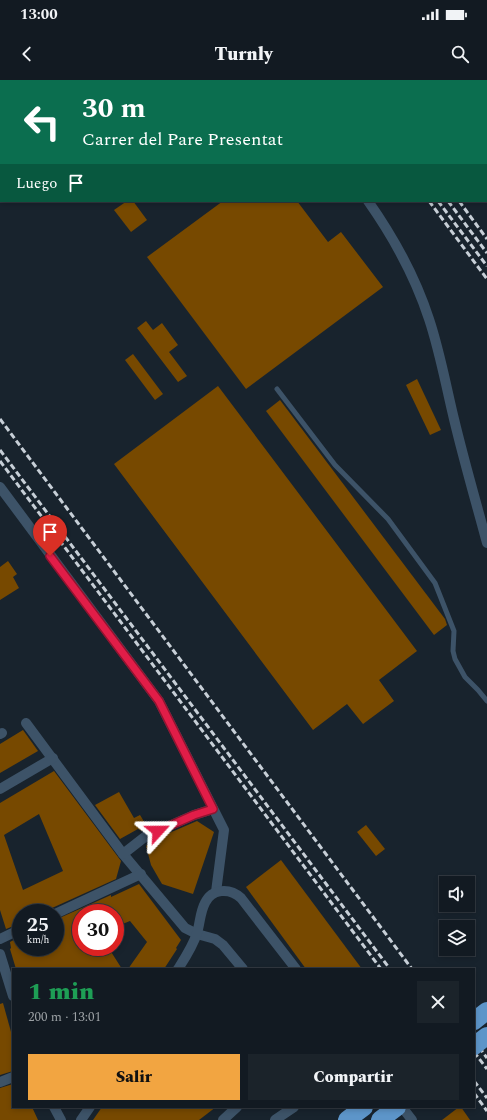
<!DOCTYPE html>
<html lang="es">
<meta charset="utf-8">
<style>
body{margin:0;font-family:Spectral,serif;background:#1b232a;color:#f1f3f6;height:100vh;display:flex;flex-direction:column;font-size:15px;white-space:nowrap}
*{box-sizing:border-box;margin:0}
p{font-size:13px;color:#9ca1a5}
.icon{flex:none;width:22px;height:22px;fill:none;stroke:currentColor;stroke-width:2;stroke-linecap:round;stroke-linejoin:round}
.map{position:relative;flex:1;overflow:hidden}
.side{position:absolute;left:12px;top:888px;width:463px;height:140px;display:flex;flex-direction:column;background:#121a22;border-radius:0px;box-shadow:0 2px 6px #0003,0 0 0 1px #313840}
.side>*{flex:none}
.banner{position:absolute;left:0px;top:0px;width:487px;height:122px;box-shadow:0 2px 6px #0003,0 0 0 1px #313840;background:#0b6e4f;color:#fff;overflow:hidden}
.buttons{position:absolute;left:439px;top:796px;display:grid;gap:8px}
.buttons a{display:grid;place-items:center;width:36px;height:36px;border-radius:0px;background:#121a22;box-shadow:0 2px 6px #0003,0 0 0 1px #313840;font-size:20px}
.speed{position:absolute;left:12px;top:824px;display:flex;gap:8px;font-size:20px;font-weight:700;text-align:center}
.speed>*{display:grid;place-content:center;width:52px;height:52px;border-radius:50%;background:#121a22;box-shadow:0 2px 6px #0003,0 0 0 1px #313840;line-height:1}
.speed small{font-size:10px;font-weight:400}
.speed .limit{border:6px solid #d22;background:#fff;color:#111}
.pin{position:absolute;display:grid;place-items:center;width:34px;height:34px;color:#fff;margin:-41px -17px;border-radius:50% 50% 50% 0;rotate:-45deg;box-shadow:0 0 4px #0007}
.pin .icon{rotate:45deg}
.me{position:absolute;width:44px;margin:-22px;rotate:66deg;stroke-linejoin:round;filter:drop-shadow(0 0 3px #0008)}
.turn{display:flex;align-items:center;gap:14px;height:84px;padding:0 16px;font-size:18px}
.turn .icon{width:52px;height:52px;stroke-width:2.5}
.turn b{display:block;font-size:28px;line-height:34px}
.then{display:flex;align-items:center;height:38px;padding:0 16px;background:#0003;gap:8px;font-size:15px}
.round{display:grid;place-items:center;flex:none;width:42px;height:42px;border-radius:0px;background:#1b232a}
.head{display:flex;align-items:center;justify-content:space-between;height:68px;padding:0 16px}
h1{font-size:24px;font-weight:800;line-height:30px;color:#1e9e55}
.button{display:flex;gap:8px;margin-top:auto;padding:8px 16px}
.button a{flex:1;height:46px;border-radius:0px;background:#f2a541;color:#111;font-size:16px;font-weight:800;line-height:46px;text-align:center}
.button a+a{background:#1b232a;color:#f1f3f6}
.status{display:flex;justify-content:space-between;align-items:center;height:28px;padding:0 20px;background:#121a22;direction:ltr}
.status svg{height:11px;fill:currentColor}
header{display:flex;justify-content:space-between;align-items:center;height:52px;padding:0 16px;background:#121a22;font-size:18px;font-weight:800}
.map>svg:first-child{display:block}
</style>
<div class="status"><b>13:00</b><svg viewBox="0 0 49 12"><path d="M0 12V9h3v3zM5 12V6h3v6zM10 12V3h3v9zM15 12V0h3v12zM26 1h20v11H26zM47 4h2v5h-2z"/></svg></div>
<header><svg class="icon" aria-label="back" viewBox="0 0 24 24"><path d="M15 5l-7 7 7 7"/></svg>Turnly<svg class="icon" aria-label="search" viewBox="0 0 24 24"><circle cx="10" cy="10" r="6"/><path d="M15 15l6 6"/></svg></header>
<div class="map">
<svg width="487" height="1040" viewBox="0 0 487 1040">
<rect width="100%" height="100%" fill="#18232d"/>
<!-- building -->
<g fill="#774900" fill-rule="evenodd">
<polygon points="127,121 133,121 147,140 131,152 114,130"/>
<polygon points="223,121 297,121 328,162 341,152 383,207 246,309 147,177"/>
<polygon points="146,241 153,250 162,243 178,265 169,272 187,296 178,302 137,248"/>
<polygon points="133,274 163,314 155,320 125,280"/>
<polygon points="417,299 441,350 430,355 406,305"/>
<polygon points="218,306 417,571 379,600 394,621 363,644 347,624 313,650 114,384"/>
<polygon points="280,320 445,539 447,545 434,555 266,331"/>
<polygon points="8,481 17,494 13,497 19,508 0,520 0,487"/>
<polygon points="23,650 38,671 0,693 0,664"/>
<path d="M54,691L121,781L116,799L52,828L49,833H21V843L6,849L0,830V723ZM39,734L63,791L23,810L4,755Z"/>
<polygon points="119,712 134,738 140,735 148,748 142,751 138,749 120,759 95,725"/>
<polygon points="197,741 214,752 193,814 162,804 151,785 146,766 153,760"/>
<polygon points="366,745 385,769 376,776 357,752"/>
<polygon points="281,780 362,889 306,889 246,807"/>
<polygon points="139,804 181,860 176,868 177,869 164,889 128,889 147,862 130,841 115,847 115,833 81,833 81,867 108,867 122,889 16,889 10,869 11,868 10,862 21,856 21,867 55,867 55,840 111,815 111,817"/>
<polygon points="3,923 13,959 13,991 0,995 0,924"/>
<polygon points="13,1004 13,1027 32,1027 38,1040 0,1040 0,1008"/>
<polygon points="102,1027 216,1027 199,1040 93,1040"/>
<polygon points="459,1027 461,1027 470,1040 442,1040"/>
</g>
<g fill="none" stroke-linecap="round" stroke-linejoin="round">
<!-- lane -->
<polyline stroke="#3d5368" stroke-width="5" points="277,309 335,385 388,439 435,503 454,551 453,571 455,579 465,597 478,610 487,621"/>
<!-- street -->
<g stroke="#3d5368" stroke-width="10">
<polyline points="252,0 253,1"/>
<polyline points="403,0 404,1"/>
<polyline points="486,112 487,113"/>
<path d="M368,121C394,158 415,196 429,239C440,272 446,306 454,339C464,381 476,422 487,463"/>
<polyline points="0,407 159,621 224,750 216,812"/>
<polyline points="26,643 123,774 185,848 197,854 215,859 223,865 243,889"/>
<polyline points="0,654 2,653"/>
<polyline points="0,709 53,678"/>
<polyline points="123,774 146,756 194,735 213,729"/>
<polyline points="55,834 141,794"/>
<polyline points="0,859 21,849"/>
<polyline points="0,874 13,916"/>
<path d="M178,889C185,878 193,866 197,853C200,844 200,832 205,823C212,808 230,808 241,818L296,889"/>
<polyline points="0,1002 13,997"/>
<polyline points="54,1027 61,1040"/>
<polyline points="402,1027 412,1040"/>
<polyline points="81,1040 90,1027"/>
<polyline points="223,1040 237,1027"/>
<polyline points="275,1040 294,1027"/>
</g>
<!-- highway -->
<g stroke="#5d95c9" stroke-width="18">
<polyline points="474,941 487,931"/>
<polyline points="347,1040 364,1027"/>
<polyline points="380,1040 397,1027"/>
</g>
<!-- rail -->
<g stroke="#c7cfd7" stroke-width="3" stroke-dasharray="6 3" stroke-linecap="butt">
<polyline points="338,0 339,1"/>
<polyline points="348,0 348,1"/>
<polyline points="357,0 358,1"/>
<polyline points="368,0 368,1"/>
<polyline points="429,121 487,199"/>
<polyline points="438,121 487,186"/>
<polyline points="448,121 487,173"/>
<polyline points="459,121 487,159"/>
<polyline points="0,339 412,889"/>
<polyline points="0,370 390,889"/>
<polyline points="0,381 381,889"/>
<polyline points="474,960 487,978"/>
<polyline points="474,972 487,989"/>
<polyline points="474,1001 487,1018"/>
<polyline points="474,1013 487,1031"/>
</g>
<!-- highway-bridge -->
<polyline stroke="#5d95c9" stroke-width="18" points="474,966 487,956"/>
</g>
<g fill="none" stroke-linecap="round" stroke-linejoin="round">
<defs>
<polyline id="route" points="50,476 159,621 213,729 194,735 158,751"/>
</defs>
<!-- route casing -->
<use href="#route" stroke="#92132f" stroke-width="10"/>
<!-- route -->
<use href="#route" stroke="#e11d48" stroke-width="7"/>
</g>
</svg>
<div class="buttons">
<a><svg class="icon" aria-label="sound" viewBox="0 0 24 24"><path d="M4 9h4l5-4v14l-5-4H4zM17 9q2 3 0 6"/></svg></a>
<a><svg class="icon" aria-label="layers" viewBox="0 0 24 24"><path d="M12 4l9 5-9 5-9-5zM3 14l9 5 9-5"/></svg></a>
</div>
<div class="speed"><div>25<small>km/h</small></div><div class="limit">30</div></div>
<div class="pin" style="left:50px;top:476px;background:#d93025"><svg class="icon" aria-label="arrive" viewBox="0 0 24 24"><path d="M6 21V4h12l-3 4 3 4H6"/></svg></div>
<svg class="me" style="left:158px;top:751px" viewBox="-20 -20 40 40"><path d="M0-17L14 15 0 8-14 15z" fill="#e11d48" stroke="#fff" stroke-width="4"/></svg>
<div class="banner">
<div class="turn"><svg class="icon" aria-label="left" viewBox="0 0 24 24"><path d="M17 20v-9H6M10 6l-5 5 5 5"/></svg><div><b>30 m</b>Carrer del Pare Presentat</div></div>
<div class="then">Luego<svg class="icon" aria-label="arrive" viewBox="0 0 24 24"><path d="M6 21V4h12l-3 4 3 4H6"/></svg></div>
</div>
<section class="side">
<div class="head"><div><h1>1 min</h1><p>200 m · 13:01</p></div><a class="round"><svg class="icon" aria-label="close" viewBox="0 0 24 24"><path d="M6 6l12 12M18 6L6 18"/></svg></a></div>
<div class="button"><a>Salir</a><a>Compartir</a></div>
</section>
</div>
